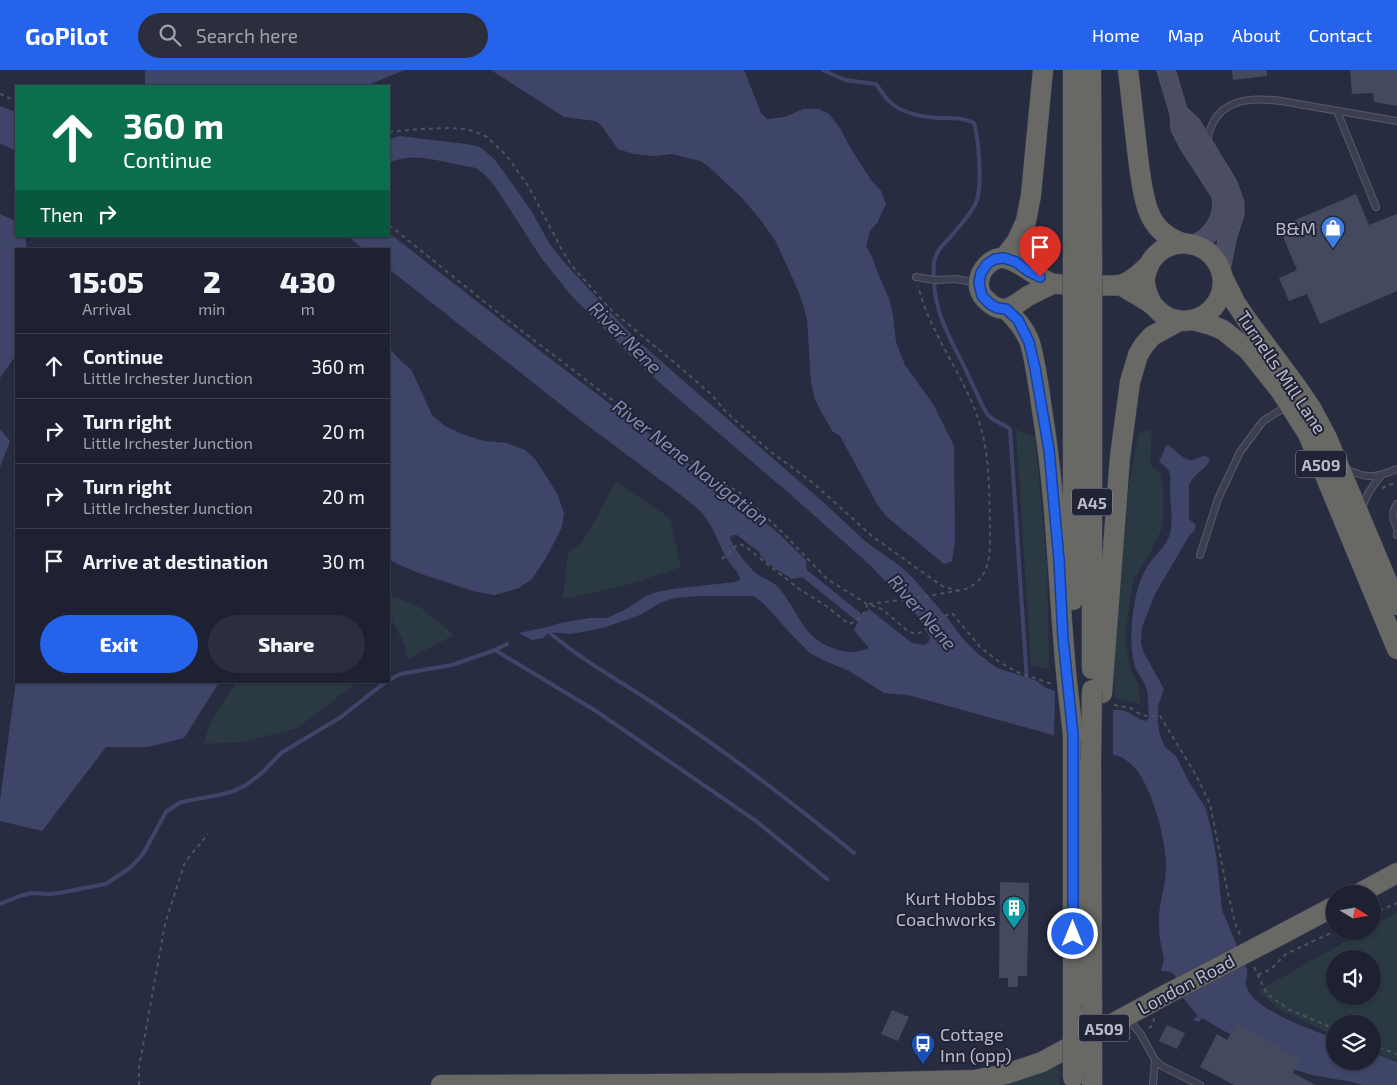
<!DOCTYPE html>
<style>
body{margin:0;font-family:"Exo 2",sans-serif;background:#2b2e3d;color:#f1f3f6;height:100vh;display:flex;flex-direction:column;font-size:19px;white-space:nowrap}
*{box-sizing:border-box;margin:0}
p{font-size:16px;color:#a1a3ab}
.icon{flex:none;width:28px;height:28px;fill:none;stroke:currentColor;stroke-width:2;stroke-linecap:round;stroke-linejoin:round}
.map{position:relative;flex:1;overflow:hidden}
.panel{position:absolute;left:15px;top:178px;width:375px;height:435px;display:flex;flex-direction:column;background:#1e2131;border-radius:0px;box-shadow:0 1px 4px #0004,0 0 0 1px #3c3e4d}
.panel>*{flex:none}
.hud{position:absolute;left:15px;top:15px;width:375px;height:152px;border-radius:0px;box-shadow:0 1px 4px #0004,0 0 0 1px #3c3e4d;background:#0b6e4f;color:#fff;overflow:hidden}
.needle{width:32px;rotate:101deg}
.buttons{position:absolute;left:1326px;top:815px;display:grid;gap:10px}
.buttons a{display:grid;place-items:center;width:55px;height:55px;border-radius:50%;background:#1e2131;box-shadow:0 1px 4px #0004,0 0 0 1px #3c3e4d;font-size:25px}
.pin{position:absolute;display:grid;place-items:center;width:42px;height:42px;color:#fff;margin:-51px -21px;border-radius:50% 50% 50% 0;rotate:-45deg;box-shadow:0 0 5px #0007}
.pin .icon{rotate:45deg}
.me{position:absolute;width:55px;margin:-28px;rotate:0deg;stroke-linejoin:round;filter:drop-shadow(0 0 4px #0008)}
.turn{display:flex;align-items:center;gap:18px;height:105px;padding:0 25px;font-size:22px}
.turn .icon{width:65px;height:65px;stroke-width:2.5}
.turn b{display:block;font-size:35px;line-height:42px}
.then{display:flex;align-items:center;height:48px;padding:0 25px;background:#0003;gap:10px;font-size:19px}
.eta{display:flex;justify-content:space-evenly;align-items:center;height:85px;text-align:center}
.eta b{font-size:30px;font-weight:800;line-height:35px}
.action{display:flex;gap:10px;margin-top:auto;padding:10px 25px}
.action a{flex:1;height:58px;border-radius:30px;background:#2563eb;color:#fff;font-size:20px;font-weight:800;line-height:58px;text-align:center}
.action a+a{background:#2b2e3d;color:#f1f3f6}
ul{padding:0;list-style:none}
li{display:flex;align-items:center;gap:15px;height:65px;padding:0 25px;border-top:1px solid #3c3e4d}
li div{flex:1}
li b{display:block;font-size:19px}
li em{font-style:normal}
header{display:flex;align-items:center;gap:30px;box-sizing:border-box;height:70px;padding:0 25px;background:#2563eb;color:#fff}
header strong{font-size:24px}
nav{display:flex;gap:28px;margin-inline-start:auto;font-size:18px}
.search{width:350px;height:45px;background:#2b2e3d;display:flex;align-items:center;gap:12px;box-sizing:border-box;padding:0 18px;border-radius:28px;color:#a1a3ab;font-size:19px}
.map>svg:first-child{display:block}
</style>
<header>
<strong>GoPilot</strong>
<div class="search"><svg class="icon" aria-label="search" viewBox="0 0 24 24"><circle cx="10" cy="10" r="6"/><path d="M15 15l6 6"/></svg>Search here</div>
<nav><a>Home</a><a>Map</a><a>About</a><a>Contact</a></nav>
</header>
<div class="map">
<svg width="1397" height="1015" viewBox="0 0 1397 1015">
<rect width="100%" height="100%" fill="#282c41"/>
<!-- green -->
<g fill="#2a3942" fill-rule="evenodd">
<path d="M1152,359L1150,394L1160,403L1163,417V456L1146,491L1133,509L1125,567L1130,598L1138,614L1141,634L1114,627C1115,539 1120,449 1139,363Z"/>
<polygon points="1016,360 1035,367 1047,495 1049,599 1031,595"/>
<polygon points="616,412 670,448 681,497 627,515 563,529 568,482 582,473"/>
<path d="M389,524L421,538L454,565L408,589C404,576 400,557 389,549Z"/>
<polygon points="237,611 359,611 297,658 243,672 203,674 213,648"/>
<path d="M1397,842V990L1373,982L1372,954H1335V966L1279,939L1258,921L1364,861H1372L1373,856ZM1335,889H1372V926H1335Z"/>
<polygon points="1060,996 1060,1015 1009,1015 1027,1006"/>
</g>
<!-- water -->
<g fill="#3f4568" fill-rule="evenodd">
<polygon points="145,0 405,0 365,16 145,16"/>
<polygon points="491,0 744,0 761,43 767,49 785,47 803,39 819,39 829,44 840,58 851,79 871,110 881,121 886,134 877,153 870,161 866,176 872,187 879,206 889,228 893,245 896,272 905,295 933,334 954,376 955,471 952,491 944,494 886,446 878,436 840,366 832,361 815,330 811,312 807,249 800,225 776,172 760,149 741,127 709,97 700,91 672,84 655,86 633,84 618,79 601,55 595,51 564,47"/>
<polygon points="0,36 16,42 16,81 0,73"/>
<path d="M399,66L466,74L478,76L485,81L495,90L506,105L532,142L549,173L563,191L610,242L635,268L694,320L822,431L866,472L900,496L913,508L949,550L963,569L977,583L997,598L1035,610L1046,618L1113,640C1131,639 1131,647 1146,651L1149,647C1148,638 1149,626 1146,617C1143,609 1136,602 1134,593C1130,576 1131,554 1134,536C1136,522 1140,509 1147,497C1155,484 1169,475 1171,459C1173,446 1170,433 1170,421C1170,405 1174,402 1159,392L1166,376L1169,375C1174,380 1185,392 1194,390C1199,388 1201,386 1206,386L1210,390C1205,401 1193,403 1189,416V449L1196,455L1194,461L1189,466L1155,524L1142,557L1141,574L1144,583L1164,619L1158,636V653L1160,665L1165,677L1176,686L1189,712L1205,737L1211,758L1217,791L1222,840L1247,900C1248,905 1245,910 1246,915C1251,940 1314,960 1335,969V991H1372L1373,983L1397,992V1015H1362L1352,1012L1312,1005L1290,998L1289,999L1202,948L1199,952L1193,950L1198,946L1183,928L1182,918L1174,904L1168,901H1162L1161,899C1167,889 1161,880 1160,869C1159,863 1159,857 1159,850C1159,833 1165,818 1166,801C1168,774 1151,711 1131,694C1128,691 1124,689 1121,687L1039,661L908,625L884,623L849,601L825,591L810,583L791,564L764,534L754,526H698L674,528L660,533L640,545L603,558L571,564L549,562L543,568L532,570L519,563L552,556L560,553L590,548H607L626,539L646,526L657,522L672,519L735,512L740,510C739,502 734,499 730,493C720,479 714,457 703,444C697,437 689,432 682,426L583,352L389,199V179H363L348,166H389V163L548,287L745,436L778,463L806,490L807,500L863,545L869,539L912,573L924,575L928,573L930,568L917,545L871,496L790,424L668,320L635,290L570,224L542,189L494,115C487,107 482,100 472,97C445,94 415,80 389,93V69ZM734,465H737L759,482C762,492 783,503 792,509L802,507L858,552L854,560L869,578C856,583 848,583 835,579C802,568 799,542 779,518C773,511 764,509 757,504C750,499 730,474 730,467Z"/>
<polygon points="0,144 16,151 16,166 25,166 27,179 16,179 16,285 0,308"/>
<polygon points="389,278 403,293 411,299 432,345 445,356 462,364 484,371 507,373 525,380 535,389 557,423 564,443 562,457 546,488 532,509 519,518 495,525 477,522 418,503 389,490"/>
<polygon points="0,359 10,371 0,397"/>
<polygon points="16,611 220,611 184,668 148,677 106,677 42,761 0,751 0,730"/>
</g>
<!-- pier -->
<polygon fill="#282c41" points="1055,617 1113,637 1113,688 1054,668"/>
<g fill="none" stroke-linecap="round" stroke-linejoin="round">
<!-- stream -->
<g stroke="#3f4568" stroke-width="4">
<path d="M823,0L845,10L876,14C880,19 883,25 888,30C900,43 922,47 939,48C953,48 961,47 974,53C979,70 982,113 977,130C973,142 961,154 953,164C945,174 937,178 934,192C933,198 934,205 934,211C935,242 949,267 963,294C970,309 977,324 984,339C991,352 999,351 1010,359L1027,612"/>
<path d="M549,562C582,591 626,614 662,639C729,684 792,732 854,783"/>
<polyline points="495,580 596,641 756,751 827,809"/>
<polyline points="389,610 400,604 452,595 495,580 507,574"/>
<polyline points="0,834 20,826 32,823 49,824 59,823 106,814 131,797 143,784 166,742 173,737 181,732 219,725 234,721 246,715 263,702 281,683 341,647 379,617 388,611"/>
</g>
</g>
<!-- building -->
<g fill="#444960">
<polygon points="1232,0 1267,0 1267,6 1233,10"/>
<polygon points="1350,0 1397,0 1397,36 1374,32 1373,23 1352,24"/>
<polygon points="1356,124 1369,155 1397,144 1397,221 1320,254 1307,224 1289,231 1279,208 1297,200 1279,157"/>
<polygon points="1000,812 1029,813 1027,906 1018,906 1018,917 1008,917 1008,908 999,908"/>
<polygon points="892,940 909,947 898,971 881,964"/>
<polygon points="1238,953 1300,989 1293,1003 1316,1015 1234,1015 1200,997 1217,964 1227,970"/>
<polygon points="1167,955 1185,963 1177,979 1159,971"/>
</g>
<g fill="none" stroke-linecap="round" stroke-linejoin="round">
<defs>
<g id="service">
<polyline points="1337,41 1376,137"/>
<path d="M1207,73C1208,64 1210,58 1214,51C1228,27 1258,28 1281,31L1397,51"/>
<polyline points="916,207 935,210 956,209 977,213"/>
<path d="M1346,399C1367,409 1376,408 1397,399"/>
<path d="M1397,434C1391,442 1393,449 1397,458"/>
<path d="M1362,439C1365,426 1372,416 1381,406"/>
<polyline points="1397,464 1397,465"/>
<polyline points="1200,485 1218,429 1240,382 1263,351 1287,336"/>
<polyline points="1128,949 1140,963 1155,990 1162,996 1200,1015"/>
<polyline points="1153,1015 1155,990"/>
</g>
<g id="secondary">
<path d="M1166,0L1179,43L1180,58L1188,74L1220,123C1226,144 1214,166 1194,174"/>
<polyline points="1179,43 1192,55 1228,114 1235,133 1235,144 1228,165 1221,200"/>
</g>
<g id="trunk">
<polyline points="1073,0 1073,185"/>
<polyline points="1091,0 1092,185"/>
<path d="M1128,0C1132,32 1135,64 1139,95C1141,110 1143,126 1148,140C1154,157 1167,168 1183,173"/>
<polyline points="1004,188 1017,171 1026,151 1031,125 1043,0"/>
<polyline points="1223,208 1235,232 1247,250 1296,316 1311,338 1327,368 1397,535"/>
<path d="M1052,214C1044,218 1036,222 1028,226C1012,237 1003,247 985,229C981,225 978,218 979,212C980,200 991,187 1004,188C1019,190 1036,208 1051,213C1056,215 1113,216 1120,215C1130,213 1140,203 1148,196"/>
<path d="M1120,215C1130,221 1140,226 1150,233C1154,235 1157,240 1161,243C1178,256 1203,252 1215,235C1223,225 1225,210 1220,198C1204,161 1151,167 1145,208C1144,217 1148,226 1152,234"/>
<path d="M1006,239C1016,249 1025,259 1030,273C1036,294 1039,318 1042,340C1057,430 1058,522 1067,612"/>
<polyline points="1073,243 1073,530"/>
<polyline points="1193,250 1211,255 1223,260 1248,280 1280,320 1308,364 1397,579"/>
<polyline points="1092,599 1092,243"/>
<polyline points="1102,623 1120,387 1130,312 1138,285 1144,275 1152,266 1179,251"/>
<polyline points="1073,665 1073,944"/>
<polyline points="1091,690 1092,934"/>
<polyline points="1358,824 1397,803"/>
<polyline points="1265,873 1335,836"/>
<polyline points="441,1015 848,1013 974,1010 1006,1004 1042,992 1167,924"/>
<polyline points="1092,1015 1092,998"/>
</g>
</defs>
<!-- service casing -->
<use href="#service" stroke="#575a6b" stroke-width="8"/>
<!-- secondary casing -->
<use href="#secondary" stroke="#575a6b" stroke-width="19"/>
<!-- trunk casing -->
<use href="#trunk" stroke="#444758" stroke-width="21"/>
<!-- path -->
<g stroke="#48565e" stroke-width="2" stroke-dasharray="4 4" stroke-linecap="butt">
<polyline points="0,24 16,31"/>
<polyline points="389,62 420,59 451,58 465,59 476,62 487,67 506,85 529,117 561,178 572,196 611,240 675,293 712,325 726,342 771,382 812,412 873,467 942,516 959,521"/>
<polyline points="389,155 501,245 721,413 739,422 782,462 827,509 867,534 882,539 909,562 917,564 923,561 948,544 953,544 980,577 998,591 1017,602 1052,614"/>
<polyline points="1382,418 1397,412"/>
<path d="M722,489L737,475L740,474L746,477L799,519L825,535L849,554C858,551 865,545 867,535"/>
<path d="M869,534C894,531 919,528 944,523C954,521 965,521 973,515C992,503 990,476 990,456C989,424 990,390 981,358C967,308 931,267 918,216"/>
<polyline points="1114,635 1131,638 1138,643 1146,646 1160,646 1196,705 1210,734 1227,819 1235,853 1241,867"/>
<polyline points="1372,844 1397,833"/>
<polyline points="1254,897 1267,924 1290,940 1335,959"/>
<polyline points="1258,905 1271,899 1286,884 1335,861"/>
<polyline points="1149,958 1153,955 1154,948"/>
<polyline points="1121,967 1131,968"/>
<polyline points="1372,975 1397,984"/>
<polyline points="139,1015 139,998 165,854 185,792 208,764"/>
</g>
<!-- service -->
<use href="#service" stroke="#3c3f50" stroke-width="6"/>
<!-- secondary -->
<use href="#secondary" stroke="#4a4d63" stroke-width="18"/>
<!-- trunk -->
<use href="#trunk" stroke="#686864" stroke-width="20"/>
<defs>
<g id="trunk-bridge">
<polyline points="1073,243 1073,185"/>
<polyline points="1092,243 1092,185"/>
<polyline points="1067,612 1073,665"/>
<polyline points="1091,690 1092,620"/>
<polyline points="1167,924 1265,873"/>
<polyline points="1092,934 1092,998"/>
<polyline points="1073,1008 1073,944"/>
</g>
</defs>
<!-- trunk-bridge casing -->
<use href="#trunk-bridge" stroke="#444758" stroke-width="21" stroke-linecap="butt"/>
<!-- trunk-bridge -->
<use href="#trunk-bridge" stroke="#686864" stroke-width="20"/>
</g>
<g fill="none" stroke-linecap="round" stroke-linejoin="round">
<defs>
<polyline id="route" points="1040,207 1028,201 1016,192 1004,188 995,189 987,194 981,203 979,213 982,226 990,234 997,238 1006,239 1018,250 1029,272 1035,298 1049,380 1059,490 1063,568 1073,665 1073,864"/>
</defs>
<!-- route casing -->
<use href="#route" stroke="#184099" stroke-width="12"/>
<!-- route -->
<use href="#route" stroke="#2563eb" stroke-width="9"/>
</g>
<!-- icons -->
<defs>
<symbol id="shop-pin" viewBox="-11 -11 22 30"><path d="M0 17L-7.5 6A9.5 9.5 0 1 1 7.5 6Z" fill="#3f7fe0" stroke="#212436"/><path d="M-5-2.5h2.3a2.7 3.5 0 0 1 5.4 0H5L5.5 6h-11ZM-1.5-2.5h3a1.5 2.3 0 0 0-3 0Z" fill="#fff"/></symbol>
<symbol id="building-pin" viewBox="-11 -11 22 30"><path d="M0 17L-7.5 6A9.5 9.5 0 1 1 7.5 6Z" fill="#0f9aa8" stroke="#212436"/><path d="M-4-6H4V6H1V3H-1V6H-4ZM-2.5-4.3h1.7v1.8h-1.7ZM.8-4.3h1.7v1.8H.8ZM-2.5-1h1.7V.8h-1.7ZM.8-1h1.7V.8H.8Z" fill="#fff"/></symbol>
<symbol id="bus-pin" viewBox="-11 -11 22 30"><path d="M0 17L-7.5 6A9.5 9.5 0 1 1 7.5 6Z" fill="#1a4fb4" stroke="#212436"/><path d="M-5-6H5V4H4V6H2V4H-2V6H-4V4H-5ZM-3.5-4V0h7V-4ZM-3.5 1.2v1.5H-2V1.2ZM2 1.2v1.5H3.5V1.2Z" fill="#fff"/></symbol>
</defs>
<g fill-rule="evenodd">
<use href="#shop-pin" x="1319" y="144" width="28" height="38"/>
<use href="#building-pin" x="1000" y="824" width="28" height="38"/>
<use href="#bus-pin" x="909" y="960" width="28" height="38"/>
</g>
<g text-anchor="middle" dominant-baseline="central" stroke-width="4" stroke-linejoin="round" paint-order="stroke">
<!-- shield labels -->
<g fill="#212436" stroke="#8b8e9e" stroke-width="1">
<rect x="1296" y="380.5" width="50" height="27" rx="4"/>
<rect x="1072" y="418.5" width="40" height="27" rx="4"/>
<rect x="1079" y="944.5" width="50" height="27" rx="4"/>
</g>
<g font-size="16" font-weight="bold" fill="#b9bbcb">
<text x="1321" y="394">A509</text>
<text x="1092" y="432">A45</text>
<text x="1104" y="958">A509</text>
</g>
<!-- poi labels -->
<g font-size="18" fill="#b9bbcb" stroke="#212436" text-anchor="end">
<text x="1316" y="158">B&amp;M</text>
<text x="996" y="828">Kurt Hobbs<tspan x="996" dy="21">Coachworks</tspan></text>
<text x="940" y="964" text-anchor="start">Cottage<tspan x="940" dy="21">Inn (opp)</tspan></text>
</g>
<!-- street labels -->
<g font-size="18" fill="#b9bbcb" stroke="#212436">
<text transform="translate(1282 302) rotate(56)">Turnells Mill Lane</text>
<text transform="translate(1186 914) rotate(-28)">London Road</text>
</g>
<!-- water labels -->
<g font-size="19" font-style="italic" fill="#828ab0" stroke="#212436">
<text transform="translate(626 267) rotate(45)">River Nene</text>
<text transform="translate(691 392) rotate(38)">River Nene Navigation</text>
<text transform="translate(923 542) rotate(49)">River Nene</text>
</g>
</g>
</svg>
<div class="buttons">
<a><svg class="needle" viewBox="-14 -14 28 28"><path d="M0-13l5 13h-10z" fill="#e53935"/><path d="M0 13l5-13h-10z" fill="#a1a3ab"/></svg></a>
<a><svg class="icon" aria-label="sound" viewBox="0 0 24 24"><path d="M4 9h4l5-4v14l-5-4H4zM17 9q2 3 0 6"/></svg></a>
<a><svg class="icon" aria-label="layers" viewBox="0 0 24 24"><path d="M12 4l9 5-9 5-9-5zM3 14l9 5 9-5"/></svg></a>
</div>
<div class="pin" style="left:1040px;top:207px;background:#d93025"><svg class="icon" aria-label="arrive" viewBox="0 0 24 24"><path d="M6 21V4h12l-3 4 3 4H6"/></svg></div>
<svg class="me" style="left:1073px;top:864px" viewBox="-20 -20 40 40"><circle r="17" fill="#2563eb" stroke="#fff" stroke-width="3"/><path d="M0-11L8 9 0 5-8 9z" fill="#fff"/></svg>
<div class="hud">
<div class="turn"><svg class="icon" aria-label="ahead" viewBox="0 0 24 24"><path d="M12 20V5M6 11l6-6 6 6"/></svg><div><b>360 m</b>Continue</div></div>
<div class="then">Then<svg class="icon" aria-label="right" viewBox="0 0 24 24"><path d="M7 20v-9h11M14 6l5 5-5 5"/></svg></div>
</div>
<section class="panel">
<div class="eta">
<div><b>15:05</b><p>Arrival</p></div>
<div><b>2</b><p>min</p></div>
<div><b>430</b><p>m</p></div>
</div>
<ul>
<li><svg class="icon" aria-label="ahead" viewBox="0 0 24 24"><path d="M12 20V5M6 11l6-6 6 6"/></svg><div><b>Continue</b><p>Little Irchester Junction</p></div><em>360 m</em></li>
<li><svg class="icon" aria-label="right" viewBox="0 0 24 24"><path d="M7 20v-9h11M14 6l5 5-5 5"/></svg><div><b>Turn right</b><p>Little Irchester Junction</p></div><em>20 m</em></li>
<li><svg class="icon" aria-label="right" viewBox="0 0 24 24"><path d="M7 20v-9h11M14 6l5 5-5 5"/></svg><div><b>Turn right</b><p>Little Irchester Junction</p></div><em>20 m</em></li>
<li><svg class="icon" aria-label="arrive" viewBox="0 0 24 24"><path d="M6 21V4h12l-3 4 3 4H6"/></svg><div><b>Arrive at destination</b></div><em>30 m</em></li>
</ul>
<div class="action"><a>Exit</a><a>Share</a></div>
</section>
</div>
